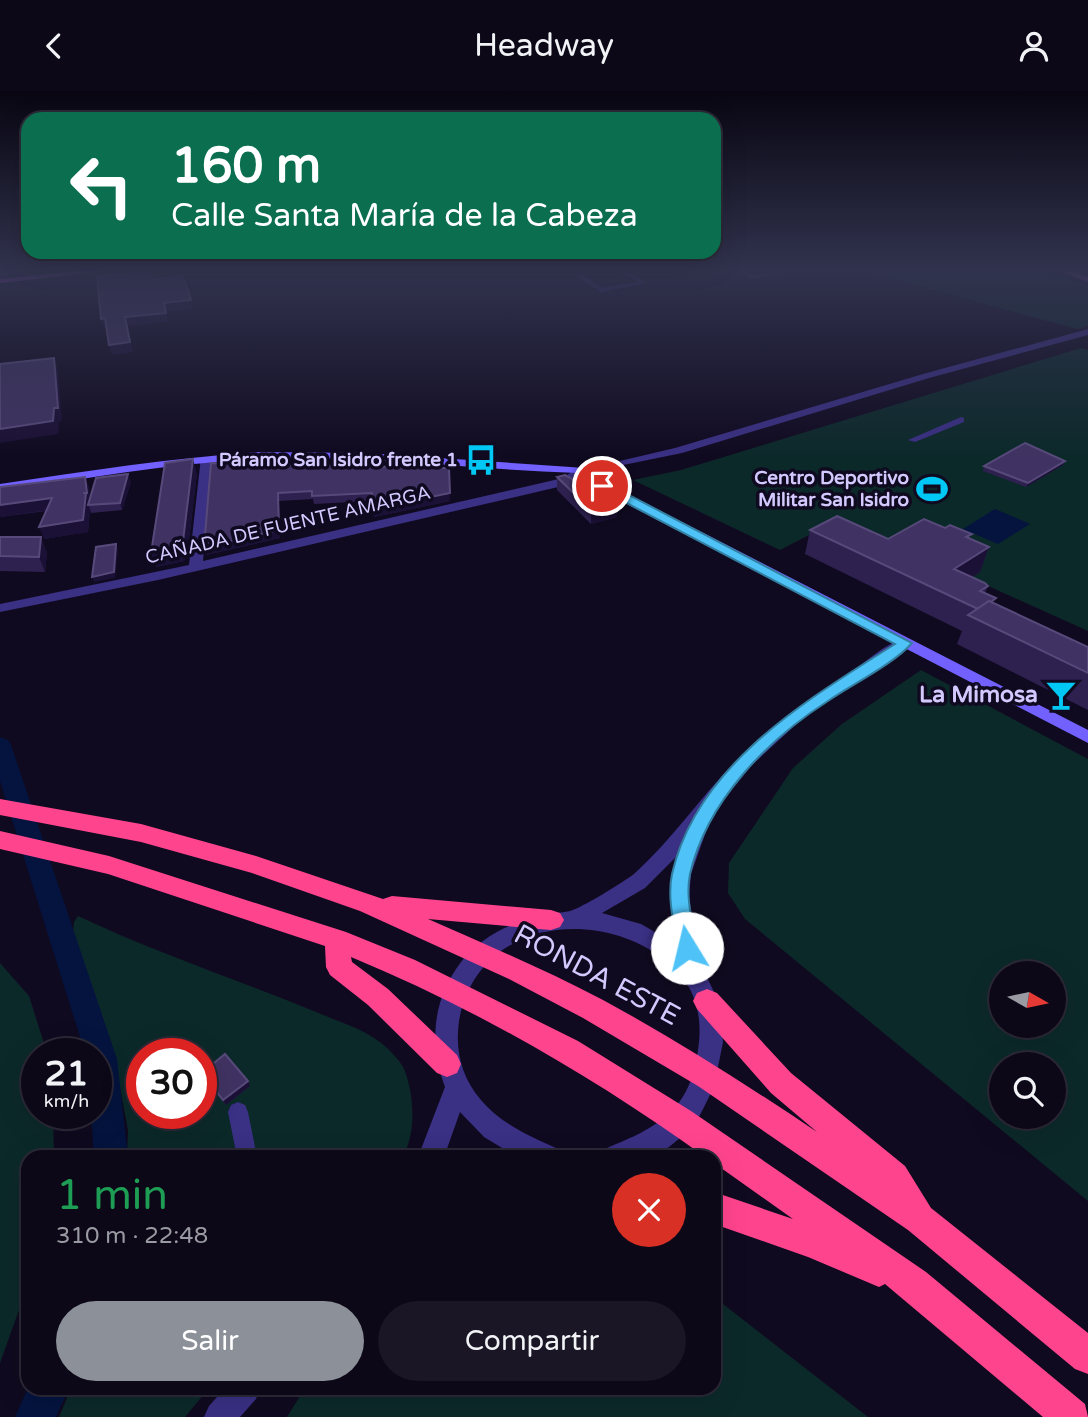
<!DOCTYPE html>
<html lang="es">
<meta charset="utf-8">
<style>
body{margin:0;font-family:"Varela Round",sans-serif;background:#1a1625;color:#f1f3f6;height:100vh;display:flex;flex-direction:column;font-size:26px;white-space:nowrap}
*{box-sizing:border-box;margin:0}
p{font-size:23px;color:#9a9aa2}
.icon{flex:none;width:38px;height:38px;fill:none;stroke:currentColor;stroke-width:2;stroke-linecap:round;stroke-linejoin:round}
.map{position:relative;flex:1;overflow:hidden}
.details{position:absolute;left:21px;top:1059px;width:700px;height:245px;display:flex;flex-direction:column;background:#0c0818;border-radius:21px;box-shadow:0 7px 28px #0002,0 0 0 2px #2c2937}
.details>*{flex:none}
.guide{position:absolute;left:21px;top:21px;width:700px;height:147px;border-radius:21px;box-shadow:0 7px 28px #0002,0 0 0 2px #2c2937;background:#0b6e4f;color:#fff;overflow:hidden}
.needle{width:46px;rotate:99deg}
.buttons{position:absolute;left:989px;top:870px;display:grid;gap:14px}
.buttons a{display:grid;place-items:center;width:77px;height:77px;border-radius:50%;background:#0c0818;box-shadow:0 7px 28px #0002,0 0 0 2px #2c2937;font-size:35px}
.speed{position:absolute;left:21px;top:947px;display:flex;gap:14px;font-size:35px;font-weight:700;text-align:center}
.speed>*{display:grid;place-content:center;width:91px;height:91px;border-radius:50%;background:#0c0818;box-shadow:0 7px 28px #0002,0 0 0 2px #2c2937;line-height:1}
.speed small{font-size:18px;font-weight:400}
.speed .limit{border:10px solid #d22;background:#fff;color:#111}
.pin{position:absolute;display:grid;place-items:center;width:60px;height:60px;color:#fff;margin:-30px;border:4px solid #fff;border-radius:50%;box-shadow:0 2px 7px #0007}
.me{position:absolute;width:77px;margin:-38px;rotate:351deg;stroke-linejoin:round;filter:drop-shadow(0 0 5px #0008)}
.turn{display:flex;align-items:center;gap:24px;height:147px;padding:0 35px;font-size:32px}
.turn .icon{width:91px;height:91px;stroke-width:2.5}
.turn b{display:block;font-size:49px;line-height:60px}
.round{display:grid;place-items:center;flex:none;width:74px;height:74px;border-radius:37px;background:#1a1625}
.headline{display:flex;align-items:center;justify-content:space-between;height:119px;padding:0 35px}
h1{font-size:42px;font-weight:600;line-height:52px;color:#1e9e55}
.cta{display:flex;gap:14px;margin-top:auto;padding:14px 35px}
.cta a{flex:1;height:80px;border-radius:42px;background:#8c9099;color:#fff;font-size:28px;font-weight:600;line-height:80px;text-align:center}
.cta a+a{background:#1a1625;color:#f1f3f6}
header{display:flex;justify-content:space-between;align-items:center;height:91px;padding:0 35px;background:#0c0818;font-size:32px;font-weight:600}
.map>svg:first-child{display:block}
</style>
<header><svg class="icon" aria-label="back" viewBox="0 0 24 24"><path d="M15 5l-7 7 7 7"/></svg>Headway<svg class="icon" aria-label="person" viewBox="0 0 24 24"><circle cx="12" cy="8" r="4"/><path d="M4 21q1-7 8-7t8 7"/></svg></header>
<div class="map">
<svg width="1088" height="1326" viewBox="0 0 1088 1326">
<rect width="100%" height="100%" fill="#100a20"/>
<!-- green -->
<g fill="#0c292a" fill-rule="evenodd">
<polygon points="864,180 1048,180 1088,195 1088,235 1078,238 1066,235"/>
<polygon points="1081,257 1088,259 1088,540 840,428 780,459 633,389 681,379"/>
<path d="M921,579L1088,668V1110L745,828L728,802L729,772L793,677L842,633ZM1001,882H1054V934H1001ZM1001,973H1054V1026H1001Z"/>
<path d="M78,825C154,861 233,887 311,919C336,930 367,938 387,957C392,962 401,971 404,978C414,1002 417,1044 402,1066H127L128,1039L116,975L72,857L74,831ZM142,962H201V1022H142Z"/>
<polygon points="0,872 29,905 47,962 37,962 37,1022 53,1022 54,1066 28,1066 28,1194 0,1272"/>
<polygon points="714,1206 868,1326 287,1326 305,1297 714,1297"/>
<polygon points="71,1297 209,1297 185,1326 59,1326"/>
</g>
<!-- water -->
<polygon fill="#04143f" points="995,418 1030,433 998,453 963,438"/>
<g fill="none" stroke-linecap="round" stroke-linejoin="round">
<!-- canal -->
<g fill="#04143f" fill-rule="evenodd">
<polygon points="0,646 8,649 11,654 117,968 128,1066 94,1066 91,1022 96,1022 96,962 85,962 0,690"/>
<polygon points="28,1297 69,1297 56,1326 15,1326"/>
</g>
<!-- lane -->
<g fill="#3a3084" fill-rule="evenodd">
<polygon points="568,180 576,180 602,197 638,191 619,180 627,180 647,192 601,201"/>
<polygon points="738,180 746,180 753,184 792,180 752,188"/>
<polygon points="961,326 964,327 964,331 915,351 908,349"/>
<polygon points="238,1011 245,1014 248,1021 257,1066 237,1066 228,1021 231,1014"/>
</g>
<!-- street -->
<g fill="#3a3084" fill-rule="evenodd">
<polygon points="27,180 0,185 0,181"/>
<polygon points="1088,238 1088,244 929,287 682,362 584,382 571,393 158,489 0,521 0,513 189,474 201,366 211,368 203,470 563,387 577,377 594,376 675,357 923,283"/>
<path d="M905,547L913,552L910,555L803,627L752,674L706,730L708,735L691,783L689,807L702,876L714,901L721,927L723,951L714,996L700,1024L686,1042L669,1056L652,1066H603L607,1057C658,1036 690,1020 698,959C704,920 693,889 661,866C591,815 476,832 459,930C455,959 461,986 481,1009C500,1032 529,1045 556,1057L560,1066H517L484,1046L460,1021L444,1066H418L445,996C429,953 432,909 461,871C480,846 513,830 543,824C552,822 561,822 570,820C580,818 625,790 634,783C674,747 703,702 741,665C775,631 811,606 851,581C867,570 886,552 905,547ZM679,763C666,795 671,820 676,853L641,833L602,822L645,797Z"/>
<polygon points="225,1297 260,1297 256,1308 240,1326 204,1326 209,1315"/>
</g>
<!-- secondary -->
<path fill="#7260ff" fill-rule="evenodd" d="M258,361L366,362L585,377L606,392L1088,639V652L598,398L578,382C484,379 390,367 296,367C197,368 98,385 0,401V393C86,380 171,367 258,361Z"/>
<!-- primary -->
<g fill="#cd50ff" fill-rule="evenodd">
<polygon points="77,180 108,180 0,192 0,188"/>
<polygon points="1060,180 1072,180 1088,186 1088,191"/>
</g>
<!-- highway -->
<g fill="#ff448e" fill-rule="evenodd">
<path d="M0,708L141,733L256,765L383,808L392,805L551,819L560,822L564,829L560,836L551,839L428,828C487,854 546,879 603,909C677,949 747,994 817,1041L771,1002L697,918L693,910L697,902L707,898L717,902L791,982L905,1075L931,1117L1088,1242V1283L1075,1278L908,1139L698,995L583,927L509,888L360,820L252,782L141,751L0,724Z"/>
<path d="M0,740L109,765L346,841L415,869L578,950L691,1020L926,1181L1085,1313L1088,1326H1043L885,1193L879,1196L808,1166L714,1133V1101L793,1128L714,1072V1066H705C595,987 477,918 351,866L352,871L388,898L457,964L461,973L457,982L447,986L437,982L368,914L330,884L326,876L325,855L108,783L0,758Z"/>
</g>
</g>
<!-- wall -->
<g fill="#2e2150">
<polygon points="1065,370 1063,374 1026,396 983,380 984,375"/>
<polygon points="211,372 450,410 374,426 373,410 314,413 313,408 279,410 280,447 206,464"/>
<polygon points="197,382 187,465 185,465 184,470 156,476"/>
<polygon points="85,386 89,397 90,408 131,391 122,419 91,422 90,418 88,441 44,448 46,420 0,426 0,396"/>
<polygon points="557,386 618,413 617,426 591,433 557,399"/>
<polygon points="810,439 888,448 970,448 989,456 980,481 972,486 988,495 985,502 994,512 1088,556 1088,619 957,553 962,540 805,463"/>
<polygon points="0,446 47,461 45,481 0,480"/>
<polygon points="202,982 250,995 226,1014 204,986"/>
</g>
<!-- shaded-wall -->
<g fill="#1b1035">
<polygon points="191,209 193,218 166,221 168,231 128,235 133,261 112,264 109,254 125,226 164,212"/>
<polygon points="105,227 108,237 104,237 101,228"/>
<polygon points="54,267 58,279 62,330 59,331 58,343 0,352 0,338"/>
<polygon points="193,368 197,382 187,465 183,450"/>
<polygon points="1065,370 1063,374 1026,396 1028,392"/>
<polygon points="449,377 450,410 374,426 373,418"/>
<polygon points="128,383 131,391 122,419 120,412"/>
<polygon points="85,386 89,397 91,414 88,414 90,418 88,441 44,448 39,436"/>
<polygon points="278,402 279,410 280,447 206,464 204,456"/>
<polygon points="52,407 56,418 0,426 0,414"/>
<polygon points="618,413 617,426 591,433 591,419"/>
<polygon points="41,446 47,461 45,481 39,466"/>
<polygon points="180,450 185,465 184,470 156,476 151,462"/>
<polygon points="116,453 118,458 115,487 94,491 92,486"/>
<polygon points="989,456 980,481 946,503 954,478"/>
<polygon points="248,990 250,995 226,1014 223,1009"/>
</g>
<!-- building -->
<g fill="#403363" stroke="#574a7b" stroke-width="2">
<polygon points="148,180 150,180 153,188 183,185 191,209 164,212 166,222 125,226 130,251 109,254 105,227 101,228 97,185"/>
<polygon points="54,267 58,317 54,317 53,330 0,338 0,273"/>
<polygon points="1025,352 1065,370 1028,392 984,375"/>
<polygon points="193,368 183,450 180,450 180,456 151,462 165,372"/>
<polygon points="211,372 449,377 450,402 373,418 372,402 312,405 312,400 278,402 279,439 204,456"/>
<polygon points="128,383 120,412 88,414 96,387"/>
<polygon points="565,384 618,413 591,419 557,386"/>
<polygon points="85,386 87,402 83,402 86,402 83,429 39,436 52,407 0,414 0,396"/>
<polygon points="837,425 888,448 924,428 945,437 950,434 972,443 966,446 989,456 954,478 985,492 988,495 980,500 996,507 991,511 989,510 978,518 810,439"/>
<polygon points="0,446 41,446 39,466 0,465"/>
<polygon points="116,453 114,481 92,486 96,456"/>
<polygon points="989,510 1088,556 1088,582 968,524"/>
<polygon points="225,963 248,990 223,1009 202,982"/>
</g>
<!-- sky -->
<linearGradient id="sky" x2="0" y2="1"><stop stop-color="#090612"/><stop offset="0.49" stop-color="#31334e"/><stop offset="1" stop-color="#31334e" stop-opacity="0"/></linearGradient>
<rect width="1088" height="366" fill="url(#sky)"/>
<!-- route -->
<path fill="#4fc3f7" stroke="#337fa1" stroke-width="2" d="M598,392H606L912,552C895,572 851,594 828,610C767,649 707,710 690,783C685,807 693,833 697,857L694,863L687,865L680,863L678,857C674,833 667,807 672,783C697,673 807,609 895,553L598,397Z"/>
<!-- icons -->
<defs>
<symbol id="bus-bare" viewBox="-9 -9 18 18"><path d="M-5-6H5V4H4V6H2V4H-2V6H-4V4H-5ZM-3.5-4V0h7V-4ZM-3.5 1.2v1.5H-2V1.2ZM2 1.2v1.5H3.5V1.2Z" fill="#00c7f4" stroke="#100a20" stroke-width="2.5" paint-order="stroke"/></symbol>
<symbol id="stadium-bare" viewBox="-9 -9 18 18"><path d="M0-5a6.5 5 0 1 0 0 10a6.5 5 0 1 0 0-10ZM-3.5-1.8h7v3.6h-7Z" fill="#00c7f4" stroke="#100a20" stroke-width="2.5" paint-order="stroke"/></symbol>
<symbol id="bar-bare" viewBox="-9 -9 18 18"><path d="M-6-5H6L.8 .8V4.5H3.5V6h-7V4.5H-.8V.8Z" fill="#00c7f4" stroke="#100a20" stroke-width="2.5" paint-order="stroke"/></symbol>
</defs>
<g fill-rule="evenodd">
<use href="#bus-bare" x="459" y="347" width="44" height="44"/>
<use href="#stadium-bare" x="910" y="376" width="44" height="44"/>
<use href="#bar-bare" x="1039" y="582" width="44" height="44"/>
</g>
<g text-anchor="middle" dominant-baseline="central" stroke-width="7" stroke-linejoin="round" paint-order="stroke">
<!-- far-poi labels -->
<g font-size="19" font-weight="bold" fill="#d4c9ff" stroke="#100a20" text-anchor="end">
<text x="458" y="369">Páramo San Isidro frente 1</text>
<text x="909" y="387">Centro Deportivo<tspan x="909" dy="22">Militar San Isidro</tspan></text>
</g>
<!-- far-street labels -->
<g font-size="19" fill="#d4c9ff" stroke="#100a20">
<text transform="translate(288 434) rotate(-13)">CAÑADA DE FUENTE AMARGA</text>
</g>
<!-- poi labels -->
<g font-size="23" font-weight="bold" fill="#d4c9ff" stroke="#100a20" text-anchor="end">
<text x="1038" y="604">La Mimosa</text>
</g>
<!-- near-street labels -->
<g font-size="28" fill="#d4c9ff" stroke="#100a20">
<text transform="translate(597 884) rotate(28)">RONDA ESTE</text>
</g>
</g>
</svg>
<div class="buttons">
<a><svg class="needle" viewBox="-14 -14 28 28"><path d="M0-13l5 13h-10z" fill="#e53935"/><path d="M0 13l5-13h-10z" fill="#9a9aa2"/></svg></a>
<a><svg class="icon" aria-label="search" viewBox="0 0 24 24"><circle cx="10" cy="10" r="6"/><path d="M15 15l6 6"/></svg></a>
</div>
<div class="speed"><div>21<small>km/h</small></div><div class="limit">30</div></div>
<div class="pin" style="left:602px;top:395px;background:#d93025"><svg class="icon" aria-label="arrive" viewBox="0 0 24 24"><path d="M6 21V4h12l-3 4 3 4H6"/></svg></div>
<svg class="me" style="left:687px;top:857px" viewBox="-20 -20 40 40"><circle r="19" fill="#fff"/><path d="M0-13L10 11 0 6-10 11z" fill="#4fc3f7"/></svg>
<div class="guide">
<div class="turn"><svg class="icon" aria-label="left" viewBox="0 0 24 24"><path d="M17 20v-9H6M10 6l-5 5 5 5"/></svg><div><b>160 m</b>Calle Santa María de la Cabeza</div></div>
</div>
<section class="details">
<div class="headline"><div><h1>1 min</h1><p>310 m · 22:48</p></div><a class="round" style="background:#d93025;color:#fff"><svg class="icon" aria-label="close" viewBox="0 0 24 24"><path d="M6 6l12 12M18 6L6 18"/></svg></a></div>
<div class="cta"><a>Salir</a><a>Compartir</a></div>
</section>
</div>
